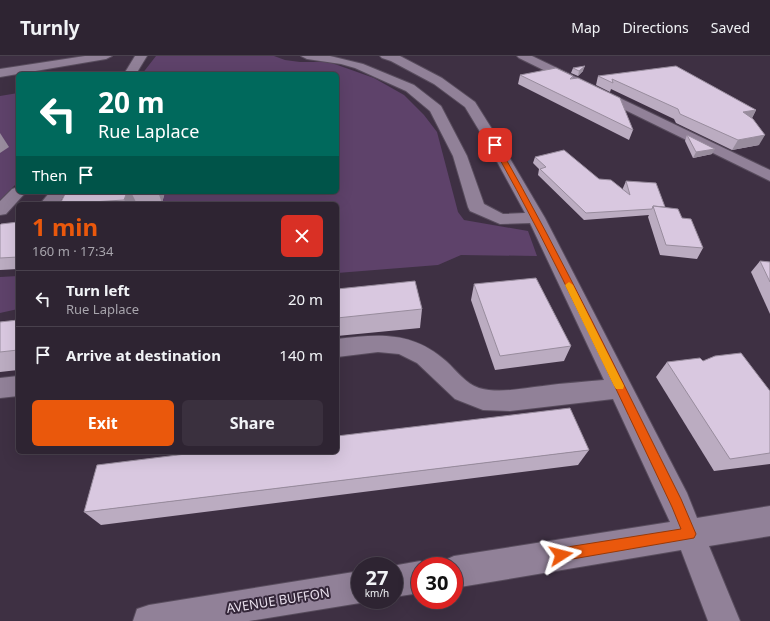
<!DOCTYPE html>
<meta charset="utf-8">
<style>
body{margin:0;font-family:"Noto Sans",sans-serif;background:#3a303e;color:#f1f3f6;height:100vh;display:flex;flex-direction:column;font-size:15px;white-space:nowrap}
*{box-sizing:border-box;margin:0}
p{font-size:13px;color:#a7a4ac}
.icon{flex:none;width:22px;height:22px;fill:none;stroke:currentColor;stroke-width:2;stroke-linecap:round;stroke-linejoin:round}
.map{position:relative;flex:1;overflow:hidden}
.panel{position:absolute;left:16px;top:146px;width:323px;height:252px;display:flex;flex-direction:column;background:#2e2432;border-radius:6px;box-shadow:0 4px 16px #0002,0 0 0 1px #49414d}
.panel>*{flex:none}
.banner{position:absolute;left:16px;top:16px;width:323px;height:122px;border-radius:6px;box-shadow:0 4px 16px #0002,0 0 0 1px #49414d;background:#00695c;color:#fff;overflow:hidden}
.speed{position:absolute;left:351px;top:501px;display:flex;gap:8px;font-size:20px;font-weight:700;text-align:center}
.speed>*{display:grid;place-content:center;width:52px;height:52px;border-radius:50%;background:#2e2432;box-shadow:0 4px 16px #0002,0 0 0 1px #49414d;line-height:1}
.speed small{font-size:10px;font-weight:400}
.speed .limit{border:6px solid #d22;background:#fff;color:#111}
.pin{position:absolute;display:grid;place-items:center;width:34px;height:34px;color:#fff;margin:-17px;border-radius:8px;box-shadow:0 2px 6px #0006}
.me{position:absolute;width:44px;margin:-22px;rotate:81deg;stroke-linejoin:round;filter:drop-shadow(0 0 3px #0008)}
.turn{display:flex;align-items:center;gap:14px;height:84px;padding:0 16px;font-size:18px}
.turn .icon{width:52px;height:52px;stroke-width:2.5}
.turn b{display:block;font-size:28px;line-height:34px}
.then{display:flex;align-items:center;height:38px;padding:0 16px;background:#0003;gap:8px;font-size:15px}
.round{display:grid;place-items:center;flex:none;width:42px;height:42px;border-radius:6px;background:#3a303e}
.overview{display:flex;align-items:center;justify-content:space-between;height:68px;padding:0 16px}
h1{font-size:24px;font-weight:700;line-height:30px;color:#ea580c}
.action{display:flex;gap:8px;margin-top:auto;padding:8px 16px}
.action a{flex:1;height:46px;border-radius:6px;background:#ea580c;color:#fff;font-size:16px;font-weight:700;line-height:46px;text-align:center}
.action a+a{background:#3a303e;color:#f1f3f6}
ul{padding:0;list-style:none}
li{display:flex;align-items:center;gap:12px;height:56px;padding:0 16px;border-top:1px solid #49414d}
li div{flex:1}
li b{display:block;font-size:15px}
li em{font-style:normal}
header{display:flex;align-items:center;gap:24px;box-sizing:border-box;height:56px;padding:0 20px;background:#2e2432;border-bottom:1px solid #49414d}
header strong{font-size:19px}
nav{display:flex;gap:22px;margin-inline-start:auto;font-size:14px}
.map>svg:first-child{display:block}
</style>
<header>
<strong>Turnly</strong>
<nav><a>Map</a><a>Directions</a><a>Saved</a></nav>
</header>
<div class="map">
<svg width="770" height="565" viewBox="0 0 770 565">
<rect width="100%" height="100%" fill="#3e3043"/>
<!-- green -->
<g fill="#5e426a">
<polygon points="156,0 274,0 285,4 300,6 329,6 374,22 404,39 424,59 437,76 458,156 464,164 528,175 537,200 461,199 438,209 337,217 337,148 142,148 162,147 165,136 337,136 337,18 142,18"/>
<polygon points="18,37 18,126 0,144 0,40"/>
<polygon points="18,220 18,253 0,257 0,221"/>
</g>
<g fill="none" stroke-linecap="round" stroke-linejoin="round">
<defs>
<g id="minor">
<polygon points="85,0 112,0 106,3 0,21 0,13"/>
<polygon points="135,0 147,0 136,18 124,18"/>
<path d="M301,0H330L363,8L414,29L441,50L467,100L484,148L503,158L525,157L488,89L465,51L434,28L391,5L382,2L380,0H400L442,22L475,46L502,89L545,162L687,437L697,462L770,450V480L709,490L740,565H708L681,494L454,532V510H441L443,505L454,500L670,466L613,343L510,355L483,354L455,343L417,307L399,298L378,296L337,301V283C379,278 412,275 446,305C457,315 466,328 479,332C500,338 522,332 543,330C563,327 584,326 604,324L530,167L500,168L470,155L468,151L453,100L430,55L406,35L355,12L341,8L307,3Z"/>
<polygon points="517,0 532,0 770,114 770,125 519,2"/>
<polygon points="18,131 18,136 26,136 6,158 0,159 0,145 12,133"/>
<polygon points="50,136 66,136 59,148 40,148"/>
<polygon points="18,320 18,340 0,342 0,322"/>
<polygon points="420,505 431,510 420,510 420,537 394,541 394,510 392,510"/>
<polygon points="360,515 360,544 367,544 360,547 249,565 133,565 137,553 149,549"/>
</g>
</defs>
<!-- minor casing -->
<use href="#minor" stroke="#584c5d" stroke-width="2"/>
<!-- minor -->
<use href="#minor" fill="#918198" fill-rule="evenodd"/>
</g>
<!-- wall -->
<g fill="#bbacc1">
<polygon points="573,12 583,15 578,20 571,17"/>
<polygon points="520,19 573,20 572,23 633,74 629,84 518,28"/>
<polygon points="598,20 756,54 752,62 759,89 732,94 676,67 674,63 611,33 610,36 596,29"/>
<polygon points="687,79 712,98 693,102 685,85"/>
<polygon points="535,101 599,123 623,134 623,132 626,125 665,151 682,162 703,192 697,203 660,199 648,161 649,159 584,164 538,119 539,113 533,107"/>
<polygon points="66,136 165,136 162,147 142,148 60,148"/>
<polygon points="18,166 18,213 0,214 0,169"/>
<polygon points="760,205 770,206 770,258 751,216"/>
<polygon points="474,228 571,290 564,305 495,314 471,244"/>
<polygon points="337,233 422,253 420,272 337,280"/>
<polygon points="18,264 18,314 0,316 0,266"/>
<polygon points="703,305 770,335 770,408 714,415 656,321 667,306"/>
<polygon points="589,394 578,409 101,469 84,456"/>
</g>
<!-- shaded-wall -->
<g fill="#988c9d">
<polygon points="585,10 583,15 578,20 579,15"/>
<polygon points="756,54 751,64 743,56"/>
<polygon points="0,77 9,91 0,97"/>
<polygon points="765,79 759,89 732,94 738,84"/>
<polygon points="715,93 712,98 693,102 696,96"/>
<polygon points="127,136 131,136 137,148 126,148 124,144"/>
<polygon points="158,136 165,136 162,147"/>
</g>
<!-- building -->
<g fill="#d9c8e0" stroke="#988c9d">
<polygon points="585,10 579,15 573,12"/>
<polygon points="676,10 756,54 743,56 753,63 765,79 738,84 680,58 678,53 612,23 613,27 598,20"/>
<polygon points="556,12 573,20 570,23 578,22 620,42 633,74 520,19"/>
<polygon points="687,79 715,93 696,96"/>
<polygon points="564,94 599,123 611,124 630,139 626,125 656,127 665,151 653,150 652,153 586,157 540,113 546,111 535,101"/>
<polygon points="66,136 127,136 124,144 60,148"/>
<polygon points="653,150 678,153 682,162 691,163 703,192 666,189"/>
<polygon points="18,166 18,201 0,202 0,169 1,168"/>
<polygon points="760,205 770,206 770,226"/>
<polygon points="536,222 571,290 500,300 474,228"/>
<polygon points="415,225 422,253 337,262 337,233"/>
<polygon points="18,264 18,294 0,296 0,266"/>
<polygon points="741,297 770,335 770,397 730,403 667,306 700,302 703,305 715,300"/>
<polygon points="570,352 589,394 84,456 97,409 202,396 337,396 337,380"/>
</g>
<!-- route -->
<path fill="#ea580c" stroke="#983908" d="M495,87L498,89C564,204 621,324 681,443L696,478L694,482L561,505L556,503L554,499L556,494L561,492L681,473L672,451C614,329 558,207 492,89Z"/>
<!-- slow -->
<polygon fill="#f59e0b" points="569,226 573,229 624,330 623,333 616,333 614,330 565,229"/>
<g text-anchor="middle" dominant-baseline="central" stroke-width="4" stroke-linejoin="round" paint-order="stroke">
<!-- near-street labels -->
<g font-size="13" fill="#e9e0ed" stroke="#342639">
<text transform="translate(278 544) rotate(-9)">AVENUE BUFFON</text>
</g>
</g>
</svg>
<div class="speed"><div>27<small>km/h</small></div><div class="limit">30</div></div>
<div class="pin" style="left:495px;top:89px;background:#d93025"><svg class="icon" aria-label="arrive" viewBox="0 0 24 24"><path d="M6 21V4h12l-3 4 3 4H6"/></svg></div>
<svg class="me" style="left:561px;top:499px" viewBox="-20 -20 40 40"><path d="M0-17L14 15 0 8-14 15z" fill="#ea580c" stroke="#fff" stroke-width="4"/></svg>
<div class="banner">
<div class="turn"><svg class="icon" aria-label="left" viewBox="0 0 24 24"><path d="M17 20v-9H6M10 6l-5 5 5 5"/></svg><div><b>20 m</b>Rue Laplace</div></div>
<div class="then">Then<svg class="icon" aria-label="arrive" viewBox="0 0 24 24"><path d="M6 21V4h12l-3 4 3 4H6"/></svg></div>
</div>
<section class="panel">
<div class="overview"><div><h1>1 min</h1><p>160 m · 17:34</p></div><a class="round" style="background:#d93025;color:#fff"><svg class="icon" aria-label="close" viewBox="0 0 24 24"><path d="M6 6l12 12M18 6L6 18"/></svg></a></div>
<ul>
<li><svg class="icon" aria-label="left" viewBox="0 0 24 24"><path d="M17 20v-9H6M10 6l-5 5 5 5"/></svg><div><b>Turn left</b><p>Rue Laplace</p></div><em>20 m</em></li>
<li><svg class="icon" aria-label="arrive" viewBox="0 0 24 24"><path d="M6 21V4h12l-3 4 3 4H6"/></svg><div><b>Arrive at destination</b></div><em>140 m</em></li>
</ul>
<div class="action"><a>Exit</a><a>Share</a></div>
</section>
</div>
